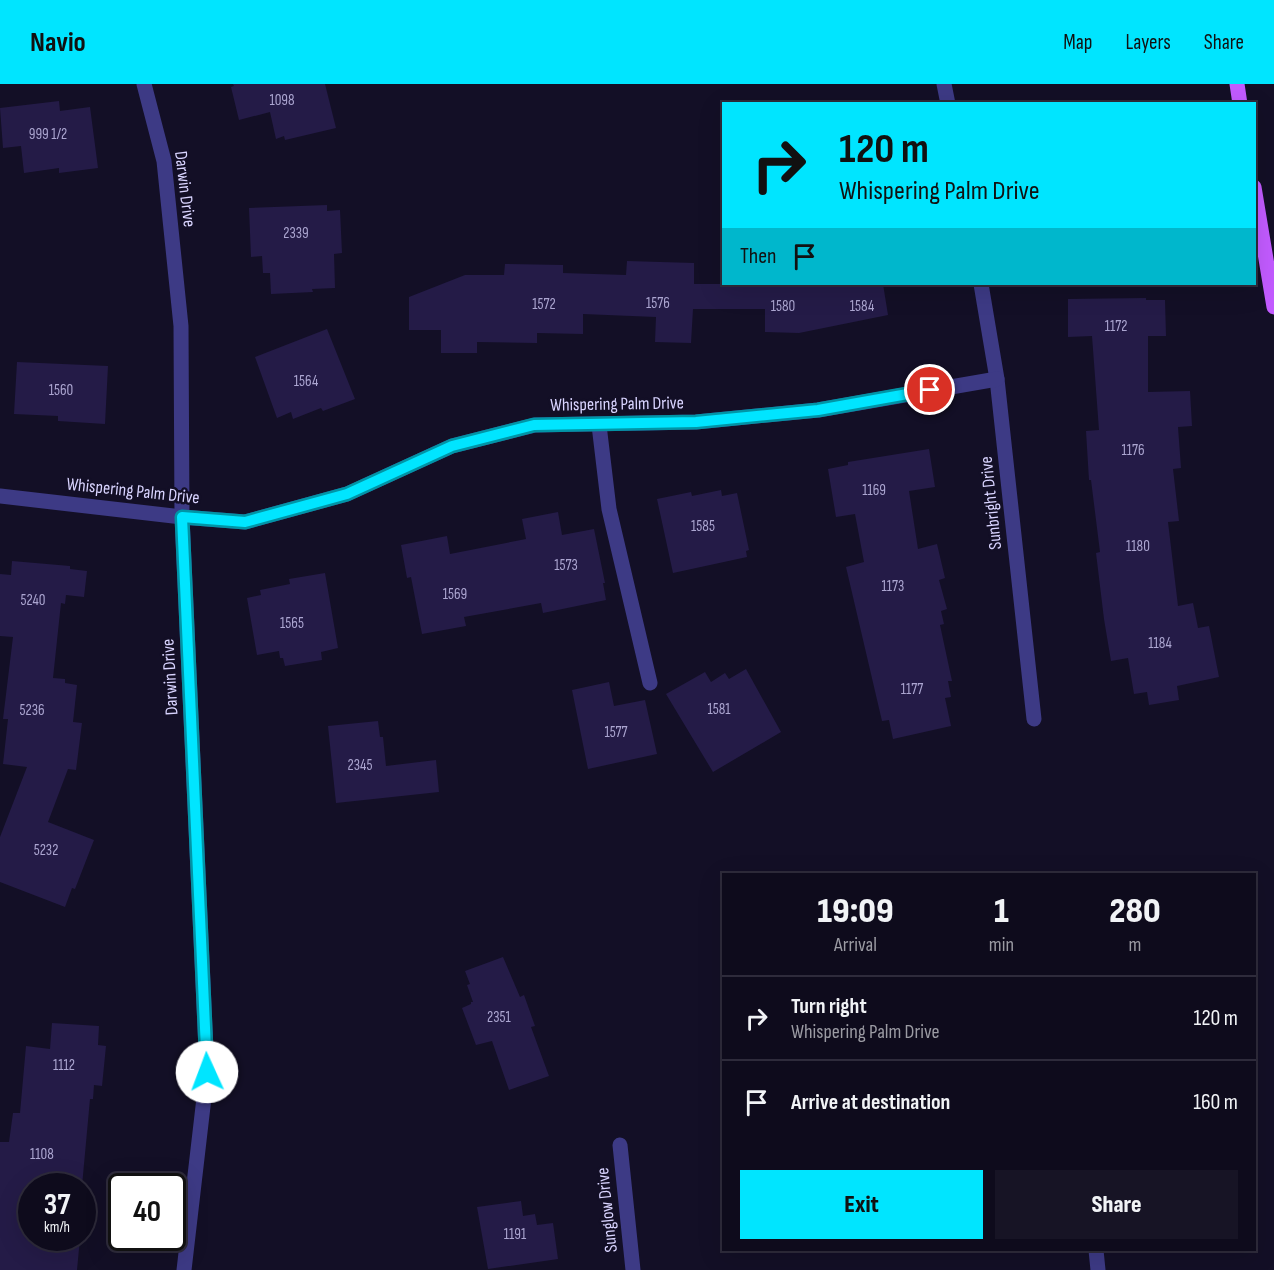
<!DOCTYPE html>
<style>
body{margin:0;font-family:"Sofia Sans Condensed",sans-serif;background:#171425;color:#f1f3f6;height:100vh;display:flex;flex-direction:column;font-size:22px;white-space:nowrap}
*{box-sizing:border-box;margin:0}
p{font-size:20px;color:#9b9ba3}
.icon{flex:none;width:33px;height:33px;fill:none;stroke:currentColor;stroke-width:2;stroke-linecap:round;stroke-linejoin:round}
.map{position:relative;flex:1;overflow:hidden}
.sheet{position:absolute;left:722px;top:789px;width:534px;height:378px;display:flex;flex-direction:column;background:#0e0b1c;border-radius:0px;box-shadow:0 6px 24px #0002,0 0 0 2px #2e2b3b}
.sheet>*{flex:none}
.banner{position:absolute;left:722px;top:18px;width:534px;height:183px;border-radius:0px;box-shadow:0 6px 24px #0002,0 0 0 2px #2e2b3b;background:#00e5ff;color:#111;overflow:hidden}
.speed{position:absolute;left:18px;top:1089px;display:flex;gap:12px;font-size:30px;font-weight:700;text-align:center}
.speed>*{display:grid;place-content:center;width:78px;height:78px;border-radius:50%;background:#0e0b1c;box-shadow:0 6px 24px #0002,0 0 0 2px #2e2b3b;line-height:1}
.speed small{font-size:15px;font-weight:400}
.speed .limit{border:3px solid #111;border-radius:9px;background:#fff;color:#111}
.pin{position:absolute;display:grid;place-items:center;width:51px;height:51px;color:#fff;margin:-26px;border:3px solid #fff;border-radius:50%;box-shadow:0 2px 6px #0007}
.me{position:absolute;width:66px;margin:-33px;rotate:358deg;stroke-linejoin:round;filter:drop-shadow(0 0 4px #0008)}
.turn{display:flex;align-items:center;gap:21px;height:126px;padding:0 18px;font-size:27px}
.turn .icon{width:78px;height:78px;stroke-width:2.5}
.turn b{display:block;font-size:42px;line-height:51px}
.then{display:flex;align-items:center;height:57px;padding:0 18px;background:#0003;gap:12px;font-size:22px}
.eta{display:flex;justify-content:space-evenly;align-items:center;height:102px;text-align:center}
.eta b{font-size:36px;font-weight:800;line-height:42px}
.cta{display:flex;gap:12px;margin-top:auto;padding:12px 18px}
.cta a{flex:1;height:69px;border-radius:0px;background:#00e5ff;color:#111;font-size:24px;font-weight:800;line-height:69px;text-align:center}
.cta a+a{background:#171425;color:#f1f3f6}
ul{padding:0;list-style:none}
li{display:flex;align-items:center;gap:18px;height:84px;padding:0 18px;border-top:2px solid #2e2b3b}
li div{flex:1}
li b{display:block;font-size:22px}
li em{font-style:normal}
header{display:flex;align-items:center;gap:36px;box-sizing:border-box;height:84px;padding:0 30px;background:#00e5ff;color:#111}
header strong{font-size:28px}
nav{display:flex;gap:33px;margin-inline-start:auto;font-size:21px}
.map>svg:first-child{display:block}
</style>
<header>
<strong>Navio</strong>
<nav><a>Map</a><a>Layers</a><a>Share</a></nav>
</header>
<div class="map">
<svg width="1274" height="1186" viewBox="0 0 1274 1186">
<rect width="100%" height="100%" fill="#130f26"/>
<!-- building -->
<g fill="#241b47">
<polygon points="233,0 325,0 336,44 285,56 284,52 276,55 270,28 239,36 231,3 234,2"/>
<polygon points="59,17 60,27 90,23 98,84 59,89 59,84 24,89 21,62 3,64 0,24"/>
<polygon points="327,121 327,127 340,126 342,169 334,170 335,204 312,205 313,208 271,210 270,189 263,189 262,172 251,173 249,124"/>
<polygon points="627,177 694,179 694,200 883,200 888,231 799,249 765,248 765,225 693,225 691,259 655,258 656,233 583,230 583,250 537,249 537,259 477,258 477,269 441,269 441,246 409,246 409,213 465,191 504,191 505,180 563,181 563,189 626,191"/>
<polygon points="1146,214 1146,216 1165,216 1166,252 1148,252 1148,308 1190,307 1192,342 1178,343 1181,384 1173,385 1179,437 1168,438 1178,522 1193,519 1198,544 1209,542 1219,593 1177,602 1179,616 1149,621 1147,608 1134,610 1128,574 1111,577 1104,535 1096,469 1100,468 1091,396 1089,396 1086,347 1099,346 1092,252 1068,253 1068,215"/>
<polygon points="327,245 355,315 323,327 321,324 293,335 291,328 277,334 255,273"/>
<polygon points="17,278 108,282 105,340 58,337 58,332 14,330"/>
<polygon points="929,365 935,403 909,407 918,465 937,460 945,494 939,496 947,525 941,527 944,540 940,541 952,597 948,597 951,613 945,614 951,642 893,655 889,636 882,637 846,483 864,478 855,430 836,433 828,385 848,381 848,378"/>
<polygon points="721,406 722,412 737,409 749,466 746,467 747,473 673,489 657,415 691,408 692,412"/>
<polygon points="558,428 562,451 594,445 605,499 603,499 606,516 543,529 541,519 464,533 466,542 422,550 411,493 407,494 401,461 447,452 450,470 526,455 522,435"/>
<polygon points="12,477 70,482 70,485 87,487 84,513 66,511 65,520 61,519 53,594 65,595 65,599 77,601 73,638 82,639 76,686 68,685 48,738 94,756 75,805 72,804 65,823 0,798 0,753 27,683 3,680 8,635 3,635 13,553 0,552 0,490 11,491"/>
<polygon points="325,489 338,564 321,568 322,576 285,582 283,574 280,574 279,567 257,571 247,514 261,511 260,506 290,500 289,495"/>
<polygon points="746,585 781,648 713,688 666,610 705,588 711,598 725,589 729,595"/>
<polygon points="609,598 614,622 645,616 657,670 588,685 572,606"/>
<polygon points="378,637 380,653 383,653 386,682 436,676 439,708 336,719 328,642"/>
<polygon points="503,873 520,913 524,911 535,942 531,943 549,992 509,1006 492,957 476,961 462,924 471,920 471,918 473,918 467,901 470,900 465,887"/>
<polygon points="52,939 99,942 98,961 106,962 102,1002 94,1001 93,1015 90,1015 82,1102 32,1102 32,1154 80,1154 77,1186 0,1186 0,1058 9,1058 13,1029 20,1029 26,962 50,965"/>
<polygon points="521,1117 523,1132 535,1130 537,1141 553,1139 558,1175 488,1185 477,1123"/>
</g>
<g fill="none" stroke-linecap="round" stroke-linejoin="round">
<!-- minor -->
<g stroke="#3d3a85" stroke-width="15">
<polyline points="144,0 164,77 181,242 182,433 207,988 184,1186"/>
<polyline points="944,0 948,20"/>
<polyline points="981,200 997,295 1034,635"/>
<polyline points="599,341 609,425 650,599"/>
<polyline points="0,412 182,433 245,438 347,410 452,362 535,341 696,338 818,326 997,295"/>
<polyline points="620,1061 633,1186"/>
<polyline points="1096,1166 1098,1186"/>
</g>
<!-- major -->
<g stroke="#c25bff" stroke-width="15">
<polyline points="1237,0 1240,20"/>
<polyline points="1254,103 1274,223"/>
</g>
</g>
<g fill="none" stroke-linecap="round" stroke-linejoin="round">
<defs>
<polyline id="route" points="207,988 182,433 245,438 347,410 452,362 534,341 696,338 818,326 930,306"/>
</defs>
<!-- route casing -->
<use href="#route" stroke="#0095a6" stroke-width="15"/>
<!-- route -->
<use href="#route" stroke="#00e5ff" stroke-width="10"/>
</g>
<g text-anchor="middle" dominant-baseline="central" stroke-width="5" stroke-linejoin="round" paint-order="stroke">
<!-- number labels -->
<g font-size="15" fill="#aca6d1">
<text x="282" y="16">1098</text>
<text x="48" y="50">999 1/2</text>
<text x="296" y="149">2339</text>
<text x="658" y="219">1576</text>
<text x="544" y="220">1572</text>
<text x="783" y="222">1580</text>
<text x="862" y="222">1584</text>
<text x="1116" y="242">1172</text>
<text x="306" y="297">1564</text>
<text x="61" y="306">1560</text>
<text x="1133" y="366">1176</text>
<text x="874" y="406">1169</text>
<text x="703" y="442">1585</text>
<text x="1138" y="462">1180</text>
<text x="566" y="481">1573</text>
<text x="893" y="502">1173</text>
<text x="455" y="510">1569</text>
<text x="33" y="516">5240</text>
<text x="292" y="539">1565</text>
<text x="1160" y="559">1184</text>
<text x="912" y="605">1177</text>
<text x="719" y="625">1581</text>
<text x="32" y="626">5236</text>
<text x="616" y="648">1577</text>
<text x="360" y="681">2345</text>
<text x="46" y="766">5232</text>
<text x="499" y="933">2351</text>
<text x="64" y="981">1112</text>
<text x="42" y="1070">1108</text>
<text x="515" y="1150">1191</text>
</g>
<!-- street labels -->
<g font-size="18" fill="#d9d4ff" stroke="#130f26">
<text transform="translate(185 105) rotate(83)">Darwin Drive</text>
<text transform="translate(617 320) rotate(-1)">Whispering Palm Drive</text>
<text transform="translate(133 407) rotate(6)">Whispering Palm Drive</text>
<text transform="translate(991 419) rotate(-96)">Sunbright Drive</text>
<text transform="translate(170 593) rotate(-93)">Darwin Drive</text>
<text transform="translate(607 1126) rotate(-96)">Sunglow Drive</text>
</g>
</g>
</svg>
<div class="speed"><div>37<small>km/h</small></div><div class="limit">40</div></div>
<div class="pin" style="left:930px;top:306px;background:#d93025"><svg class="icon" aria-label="arrive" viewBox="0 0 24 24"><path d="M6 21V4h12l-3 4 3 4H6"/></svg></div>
<svg class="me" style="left:207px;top:988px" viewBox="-20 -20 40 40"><circle r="19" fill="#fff"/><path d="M0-13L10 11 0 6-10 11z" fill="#00e5ff"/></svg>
<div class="banner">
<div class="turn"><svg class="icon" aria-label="right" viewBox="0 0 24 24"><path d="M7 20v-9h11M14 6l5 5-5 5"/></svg><div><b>120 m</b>Whispering Palm Drive</div></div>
<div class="then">Then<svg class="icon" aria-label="arrive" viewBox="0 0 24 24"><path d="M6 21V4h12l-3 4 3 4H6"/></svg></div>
</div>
<section class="sheet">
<div class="eta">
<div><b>19:09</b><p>Arrival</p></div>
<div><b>1</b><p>min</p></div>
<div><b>280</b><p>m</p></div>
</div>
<ul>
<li><svg class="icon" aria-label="right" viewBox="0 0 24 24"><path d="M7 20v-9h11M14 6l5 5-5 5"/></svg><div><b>Turn right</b><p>Whispering Palm Drive</p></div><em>120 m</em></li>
<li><svg class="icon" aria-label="arrive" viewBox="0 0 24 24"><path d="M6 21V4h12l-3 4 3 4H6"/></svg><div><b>Arrive at destination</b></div><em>160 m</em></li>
</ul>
<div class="cta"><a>Exit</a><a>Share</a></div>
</section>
</div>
